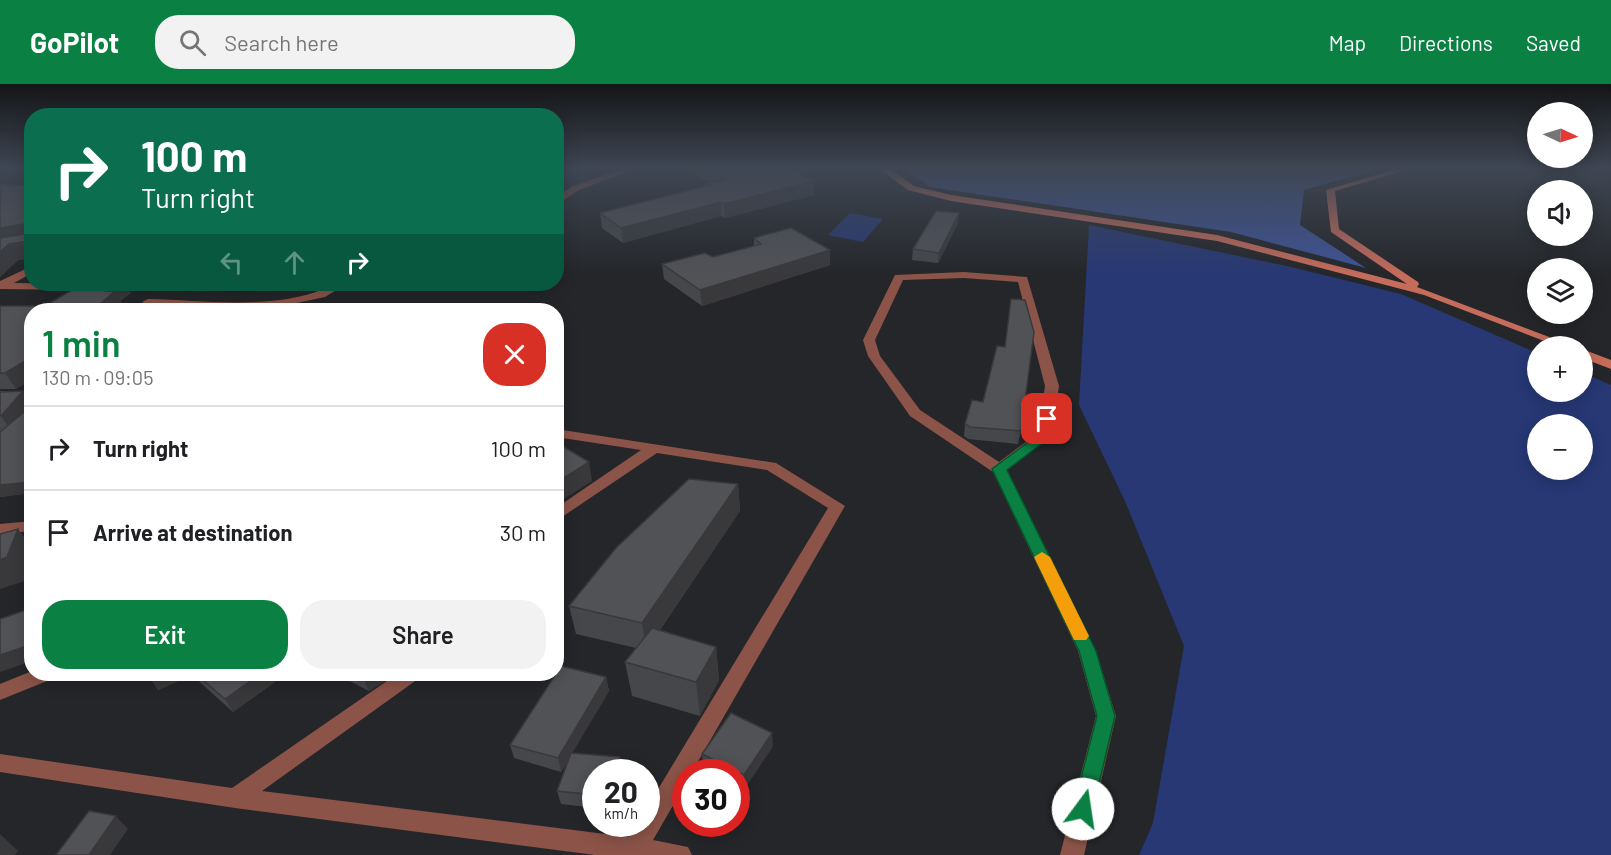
<!DOCTYPE html>
<meta charset="utf-8">
<style>
body{margin:0;font-family:Barlow,sans-serif;background:#f2f2f2;color:#202124;height:100vh;display:flex;flex-direction:column;font-size:22px;white-space:nowrap}
*{box-sizing:border-box;margin:0}
p{font-size:20px;color:#757577}
.icon{flex:none;width:33px;height:33px;fill:none;stroke:currentColor;stroke-width:2;stroke-linecap:round;stroke-linejoin:round}
.map{position:relative;flex:1;overflow:hidden}
.side{position:absolute;left:24px;top:219px;width:540px;height:378px;display:flex;flex-direction:column;background:#fff;border-radius:24px;box-shadow:0 3px 15px #0003}
.side>*{flex:none}
.guide{position:absolute;left:24px;top:24px;width:540px;height:183px;border-radius:24px;box-shadow:0 3px 15px #0003;background:#0b6e4f;color:#fff;overflow:hidden}
.needle{width:39px;rotate:94deg}
.tools{position:absolute;left:1527px;top:18px;display:grid;gap:12px}
.tools a{display:grid;place-items:center;width:66px;height:66px;border-radius:50%;background:#fff;box-shadow:0 3px 15px #0003;font-size:30px}
.speed{position:absolute;left:582px;top:675px;display:flex;gap:12px;font-size:30px;font-weight:700;text-align:center}
.speed>*{display:grid;place-content:center;width:78px;height:78px;border-radius:50%;background:#fff;box-shadow:0 3px 15px #0003;line-height:1}
.speed small{font-size:15px;font-weight:400}
.speed .limit{border:9px solid #d22;background:#fff;color:#111}
.pin{position:absolute;display:grid;place-items:center;width:51px;height:51px;color:#fff;margin:-26px;border-radius:12px;box-shadow:0 3px 9px #0006}
.me{position:absolute;width:66px;margin:-33px;rotate:14deg;stroke-linejoin:round;filter:drop-shadow(0 0 4px #0008)}
.turn{display:flex;align-items:center;gap:21px;height:126px;padding:0 18px;font-size:27px}
.turn .icon{width:78px;height:78px;stroke-width:2.5}
.turn b{display:block;font-size:42px;line-height:51px}
.lanes{display:flex;align-items:center;height:57px;padding:0 18px;background:#0003;justify-content:center;gap:30px;direction:ltr}
.lanes .off{opacity:.35}
.round{display:grid;place-items:center;flex:none;width:63px;height:63px;border-radius:24px;background:#f2f2f2}
.summary{display:flex;align-items:center;justify-content:space-between;height:102px;padding:0 18px}
h1{font-size:36px;font-weight:600;line-height:45px;color:#0b8043}
.cta{display:flex;gap:12px;margin-top:auto;padding:12px 18px}
.cta a{flex:1;height:69px;border-radius:24px;background:#0b8043;color:#fff;font-size:24px;font-weight:600;line-height:69px;text-align:center}
.cta a+a{background:#f2f2f2;color:#202124}
ul{padding:0;list-style:none}
li{display:flex;align-items:center;gap:18px;height:84px;padding:0 18px;border-top:2px solid #e0e0e0}
li div{flex:1}
li b{display:block;font-size:22px}
li em{font-style:normal}
header{display:flex;align-items:center;gap:36px;box-sizing:border-box;height:84px;padding:0 30px;background:#0b8043;color:#fff}
header strong{font-size:28px}
nav{display:flex;gap:33px;margin-inline-start:auto;font-size:21px}
.search{width:420px;height:54px;background:#f2f2f2;display:flex;align-items:center;gap:15px;box-sizing:border-box;padding:0 21px;border-radius:24px;color:#757577;font-size:22px}
.map>svg:first-child{display:block}
</style>
<header>
<strong>GoPilot</strong>
<div class="search"><svg class="icon" aria-label="search" viewBox="0 0 24 24"><circle cx="10" cy="10" r="6"/><path d="M15 15l6 6"/></svg>Search here</div>
<nav><a>Map</a><a>Directions</a><a>Saved</a></nav>
</header>
<div class="map">
<svg width="1611" height="771" viewBox="0 0 1611 771">
<rect width="100%" height="100%" fill="#242629"/>
<!-- green -->
<g fill="#273875" fill-rule="evenodd">
<polygon points="850,129 883,135 863,158 828,151"/>
<path d="M1089,141L1287,182L1401,210L1537,269L1538,308H1582L1583,289L1611,301V771H1139L1153,739L1184,562L1125,417L1079,321ZM1582,340V386H1538V340Z"/>
</g>
<!-- forest -->
<polygon fill="#3e5397" points="903,84 1381,84 1304,106 1300,141 1366,184 1231,148 930,103"/>
<g fill="none" stroke-linecap="round" stroke-linejoin="round">
<!-- street -->
<g fill="#8c5449" fill-rule="evenodd">
<polygon points="625,84 637,84 579,106 556,121 556,113 573,102"/>
<polygon points="32,182 32,189 14,199 160,201 166,204 160,207 0,205 0,197"/>
<path d="M964,188L1027,193L1059,302L1052,351L1007,386L1096,567L1116,632L1084,771H1060L1096,632L1078,567L993,388L910,332L868,272L863,256L895,191ZM964,194L1018,198L1045,302L1038,349L999,378L920,326L880,272L875,256L903,196Z"/>
<path d="M334,200H346L325,213L287,221L297,224L298,226L148,221L142,218L148,215C206,216 281,228 334,200Z"/>
<polygon points="0,307 32,308 32,316 0,315"/>
<polygon points="556,345 776,379 845,422 692,688 686,688 686,699 653,756 688,763 692,771 595,771 235,724 0,688 0,670 232,704 397,590 420,590 418,595 262,707 629,753 637,740 646,740 646,725 828,424 767,386 657,369 556,437 556,424 641,366 556,353"/>
<polygon points="32,437 32,447 0,450 0,440"/>
<polygon points="32,587 32,590 55,590 52,595 0,616 0,600"/>
</g>
<!-- secondary -->
<g fill="#c66c5b" fill-rule="evenodd">
<polygon points="878,84 888,84 914,102 951,111 1217,151 1407,200 1331,148 1326,106 1399,84 1413,84 1335,107 1339,145 1418,198 1419,200 1417,203 1573,262 1557,262 1424,211 1217,157 951,117 908,106"/>
<polygon points="1582,265 1611,276 1611,285 1582,274"/>
</g>
</g>
<!-- wall -->
<g fill="#46474a">
<polygon points="682,84 788,84 814,111 725,134 721,132 623,159 602,144 600,129 704,103 704,99 708,98"/>
<polygon points="0,100 12,100 13,102 32,101 32,174 18,176 0,193"/>
<polygon points="958,139 938,179 912,176 913,165"/>
<polygon points="754,154 830,181 702,222 664,195 662,180 713,173 754,162"/>
<polygon points="131,209 120,217 123,221 117,226 32,226 32,295 16,305 0,305 0,222 45,222"/>
<polygon points="23,307 32,320 32,411 31,409 0,413 0,308"/>
<polygon points="965,340 1021,347 1018,360 968,355 964,352"/>
<polygon points="738,400 740,427 660,546 716,563 719,596 700,632 632,612 625,578 636,564 576,550 569,522"/>
<polygon points="148,590 286,590 233,628 192,591 158,606"/>
<polygon points="336,590 396,590 369,607"/>
<polygon points="606,593 609,607 572,669 620,673 623,687 622,688 596,688 596,724 561,720 557,707 569,675 561,688 514,674 510,661"/>
<polygon points="773,662 745,704 736,700 736,688 714,688 703,683 702,670"/>
</g>
<!-- shaded-wall -->
<g fill="#39393c">
<polygon points="814,97 814,111 725,134 724,120"/>
<polygon points="721,118 721,132 623,159 621,144"/>
<polygon points="959,129 958,139 938,179 939,169"/>
<polygon points="23,140 32,156 0,161 0,144"/>
<polygon points="22,158 31,174 18,176 0,193 0,168 9,160"/>
<polygon points="830,166 830,181 702,222 700,206"/>
<polygon points="117,200 126,200 131,209 120,217 123,221 117,226 93,226 106,207"/>
<polygon points="32,273 32,295 16,305 5,289"/>
<polygon points="23,307 32,320 32,326 12,348 1,332"/>
<polygon points="589,378 592,397 556,420 556,399"/>
<polygon points="32,398 32,409 0,413 0,401"/>
<polygon points="738,400 740,427 646,566 642,539"/>
<polygon points="18,445 32,464 32,478 25,497 0,505 0,476"/>
<polygon points="27,562 32,563 32,577 0,588 0,571"/>
<polygon points="716,563 719,596 700,632 696,598"/>
<polygon points="155,590 191,590 192,591 158,606 149,592"/>
<polygon points="260,590 286,590 233,628 225,615"/>
<polygon points="361,590 396,590 369,607"/>
<polygon points="606,593 609,607 561,688 558,674"/>
<polygon points="772,649 773,662 745,704 744,691"/>
<polygon points="620,673 623,687 622,688 615,688"/>
<polygon points="116,732 128,745 110,771 89,771"/>
<polygon points="0,750 18,767 15,771 0,771"/>
</g>
<!-- building -->
<g fill="#515256" stroke="#39393c" stroke-width="1.5">
<polygon points="705,84 788,84 814,97 724,120 721,118 621,144 600,129 710,101 704,99 726,96"/>
<polygon points="0,100 12,100 7,102 32,101 32,158 22,158 9,160 0,168 0,154 25,150 23,140 0,144"/>
<polygon points="936,127 959,129 939,169 913,165"/>
<polygon points="791,144 830,166 700,206 662,180 705,169 713,173 761,160 754,154"/>
<polygon points="82,200 117,200 106,207 115,207 93,226 32,226 32,273 5,289 0,289 0,222 45,222"/>
<polygon points="1011,215 1025,216 1034,248 1021,347 970,343 965,340 972,316 983,318 997,262 1005,263"/>
<polygon points="23,307 1,332 0,332 0,308"/>
<polygon points="30,323 32,323 32,398 0,401 0,348"/>
<polygon points="564,363 589,378 556,399 556,368"/>
<polygon points="689,395 738,400 642,539 569,522 616,464"/>
<polygon points="18,445 7,473 0,476 0,450"/>
<polygon points="32,524 32,563 28,564 27,562 0,571 0,535"/>
<polygon points="652,544 716,563 696,598 625,578"/>
<polygon points="561,582 606,593 558,674 510,661"/>
<polygon points="196,590 260,590 225,615"/>
<polygon points="731,629 772,649 744,691 702,670"/>
<polygon points="571,669 620,673 615,688 596,688 596,711 557,707"/>
<polygon points="89,727 116,732 89,771 56,771"/>
</g>
<!-- sky -->
<linearGradient id="sky" x2="0" y2="1"><stop stop-color="#141517"/><stop offset="0.44" stop-color="#3f4754"/><stop offset="1" stop-color="#3f4754" stop-opacity="0"/></linearGradient>
<rect width="1611" height="192" fill="url(#sky)"/>
<!-- route -->
<polygon fill="#0b8043" stroke="#07532c" stroke-width="1.5" points="1047,331 1053,335 1049,354 1007,386 1096,567 1115,632 1093,725 1090,731 1083,734 1076,731 1073,725 1097,632 1079,567 992,385 1039,350 1041,335"/>
<!-- slow -->
<polygon fill="#f59e0b" points="1042,468 1050,473 1089,552 1086,556 1074,556 1072,552 1034,473"/>
</svg>
<div class="tools">
<a><svg class="needle" viewBox="-14 -14 28 28"><path d="M0-13l5 13h-10z" fill="#e53935"/><path d="M0 13l5-13h-10z" fill="#757577"/></svg></a>
<a><svg class="icon" aria-label="sound" viewBox="0 0 24 24"><path d="M4 9h4l5-4v14l-5-4H4zM17 9q2 3 0 6"/></svg></a>
<a><svg class="icon" aria-label="layers" viewBox="0 0 24 24"><path d="M12 4l9 5-9 5-9-5zM3 14l9 5 9-5"/></svg></a>
<a>+</a>
<a>−</a>
</div>
<div class="speed"><div>20<small>km/h</small></div><div class="limit">30</div></div>
<div class="pin" style="left:1047px;top:335px;background:#d93025"><svg class="icon" aria-label="arrive" viewBox="0 0 24 24"><path d="M6 21V4h12l-3 4 3 4H6"/></svg></div>
<svg class="me" style="left:1083px;top:725px" viewBox="-20 -20 40 40"><circle r="19" fill="#fff"/><path d="M0-13L10 11 0 6-10 11z" fill="#0b8043"/></svg>
<div class="guide">
<div class="turn"><svg class="icon" aria-label="right" viewBox="0 0 24 24"><path d="M7 20v-9h11M14 6l5 5-5 5"/></svg><div><b>100 m</b>Turn right</div></div>
<div class="lanes"><svg class="icon off" aria-label="left" viewBox="0 0 24 24"><path d="M17 20v-9H6M10 6l-5 5 5 5"/></svg><svg class="icon off" aria-label="ahead" viewBox="0 0 24 24"><path d="M12 20V5M6 11l6-6 6 6"/></svg><svg class="icon" aria-label="right" viewBox="0 0 24 24"><path d="M7 20v-9h11M14 6l5 5-5 5"/></svg></div>
</div>
<section class="side">
<div class="summary"><div><h1>1 min</h1><p>130 m · 09:05</p></div><a class="round" style="background:#d93025;color:#fff"><svg class="icon" aria-label="close" viewBox="0 0 24 24"><path d="M6 6l12 12M18 6L6 18"/></svg></a></div>
<ul>
<li><svg class="icon" aria-label="right" viewBox="0 0 24 24"><path d="M7 20v-9h11M14 6l5 5-5 5"/></svg><div><b>Turn right</b></div><em>100 m</em></li>
<li><svg class="icon" aria-label="arrive" viewBox="0 0 24 24"><path d="M6 21V4h12l-3 4 3 4H6"/></svg><div><b>Arrive at destination</b></div><em>30 m</em></li>
</ul>
<div class="cta"><a>Exit</a><a>Share</a></div>
</section>
</div>
